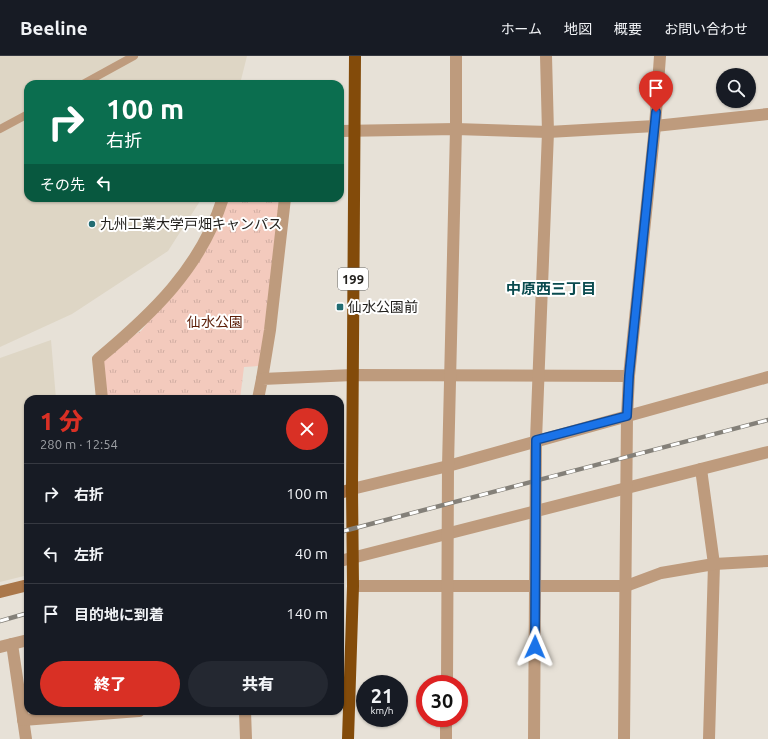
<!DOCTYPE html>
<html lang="ja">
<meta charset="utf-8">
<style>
body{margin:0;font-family:Ubuntu,"Noto Sans JP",sans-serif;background:#242831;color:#f1f3f6;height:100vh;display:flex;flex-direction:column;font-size:15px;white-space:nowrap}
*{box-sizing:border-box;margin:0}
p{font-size:13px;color:#9ea1a6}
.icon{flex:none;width:22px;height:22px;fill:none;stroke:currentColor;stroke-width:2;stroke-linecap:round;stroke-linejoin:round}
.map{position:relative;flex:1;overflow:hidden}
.panel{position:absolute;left:24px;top:339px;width:320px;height:320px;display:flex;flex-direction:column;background:#171b24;border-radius:12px;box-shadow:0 1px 3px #0004}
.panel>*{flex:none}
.banner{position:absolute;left:24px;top:24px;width:320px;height:122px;border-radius:12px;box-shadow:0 1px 3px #0004;background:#0b6e4f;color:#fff;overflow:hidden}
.buttons{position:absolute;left:716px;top:12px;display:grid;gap:8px}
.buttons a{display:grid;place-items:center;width:40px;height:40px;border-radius:50%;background:#171b24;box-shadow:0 1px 3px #0004;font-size:20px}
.speed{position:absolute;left:356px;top:619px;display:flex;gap:8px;font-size:20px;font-weight:700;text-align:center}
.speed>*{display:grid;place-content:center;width:52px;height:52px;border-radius:50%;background:#171b24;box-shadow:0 1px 3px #0004;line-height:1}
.speed small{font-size:10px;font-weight:400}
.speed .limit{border:6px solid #d22;background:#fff;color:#111}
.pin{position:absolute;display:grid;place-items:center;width:34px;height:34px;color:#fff;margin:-41px -17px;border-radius:50% 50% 50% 0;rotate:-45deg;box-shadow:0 0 4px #0007}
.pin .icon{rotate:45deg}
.me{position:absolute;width:44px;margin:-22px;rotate:1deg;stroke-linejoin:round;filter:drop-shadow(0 0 3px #0008)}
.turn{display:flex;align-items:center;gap:14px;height:84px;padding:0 16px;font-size:18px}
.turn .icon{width:52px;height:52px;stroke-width:2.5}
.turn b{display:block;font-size:28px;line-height:34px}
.then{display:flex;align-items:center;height:38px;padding:0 16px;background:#0003;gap:8px;font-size:15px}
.round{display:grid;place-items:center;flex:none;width:42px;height:42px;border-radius:21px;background:#242831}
.summary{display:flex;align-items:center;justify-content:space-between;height:68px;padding:0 16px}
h1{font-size:24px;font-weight:800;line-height:30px;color:#d93025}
.action{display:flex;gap:8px;margin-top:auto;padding:8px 16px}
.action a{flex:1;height:46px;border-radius:24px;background:#d93025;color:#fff;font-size:16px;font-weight:800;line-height:46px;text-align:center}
.action a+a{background:#242831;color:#f1f3f6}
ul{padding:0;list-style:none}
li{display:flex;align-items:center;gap:12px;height:60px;padding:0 16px;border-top:1px solid #363941}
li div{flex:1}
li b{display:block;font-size:15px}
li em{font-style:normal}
header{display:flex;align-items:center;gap:24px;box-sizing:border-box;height:56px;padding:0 20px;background:#171b24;border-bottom:1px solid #363941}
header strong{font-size:19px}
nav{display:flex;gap:22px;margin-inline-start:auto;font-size:14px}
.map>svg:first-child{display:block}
</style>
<header>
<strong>Beeline</strong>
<nav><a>ホーム</a><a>地図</a><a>概要</a><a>お問い合わせ</a></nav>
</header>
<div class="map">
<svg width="768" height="683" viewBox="0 0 768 683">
<defs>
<pattern id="park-tufts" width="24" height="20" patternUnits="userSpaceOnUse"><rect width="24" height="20" fill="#f3cabd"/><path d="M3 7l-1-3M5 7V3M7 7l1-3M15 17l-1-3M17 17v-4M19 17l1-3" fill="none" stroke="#d0ada2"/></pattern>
</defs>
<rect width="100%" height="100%" fill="#e7e1d7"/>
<!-- built -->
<g fill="#ded6c5">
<polygon points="0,0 247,0 240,28 28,28 28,142 202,142 168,195 72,258 0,291"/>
<polygon points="51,284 56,343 28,343 28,519 0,526 0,302"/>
</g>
<!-- park -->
<polygon fill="url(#park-tufts)" points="223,142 285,142 259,310 244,311 240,343 106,343 101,299 141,275 183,221"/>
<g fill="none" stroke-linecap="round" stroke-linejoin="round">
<!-- lane -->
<g stroke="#be9b7d" stroke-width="8">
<polyline points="83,28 134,0"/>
<polyline points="0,73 28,58"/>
</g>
<!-- street -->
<g stroke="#be9b7d" stroke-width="12">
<polyline points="340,75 456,73 548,76 655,70 768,58"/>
<polyline points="262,323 270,274 285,142"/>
<path d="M102,343L98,303C152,258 201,212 223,142"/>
<polyline points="258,343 262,323 353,319 629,320"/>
<polyline points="701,413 714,508 709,683"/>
<polyline points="352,433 448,410 768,321"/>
<polyline points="340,505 768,396"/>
<polyline points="353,530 626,530 661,517 714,508 768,505"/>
<polyline points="12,588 26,683"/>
<polyline points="0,591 28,584"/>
<polyline points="447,628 448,410 456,73 456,0"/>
<polyline points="245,655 246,683"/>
<polyline points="23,664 139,655"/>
<polyline points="446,683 446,662"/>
<polyline points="534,683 536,384 548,76 546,0"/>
<polyline points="624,683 627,360 629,320 655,70 660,0"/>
</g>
<!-- secondary -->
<g stroke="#aa774a" stroke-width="12">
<polyline points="340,437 352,433"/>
<polyline points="0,536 28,529"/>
</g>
<!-- highway -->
<polyline stroke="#834b0a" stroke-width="12" points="348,683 353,530 352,433 355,0"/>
<defs>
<g id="rail">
<polyline points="340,476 768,364"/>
<polyline points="0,565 28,557"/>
</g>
</defs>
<!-- rail casing -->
<use href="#rail" stroke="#848079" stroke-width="4.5"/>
<!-- rail -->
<use href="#rail" stroke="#fff" stroke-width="3" stroke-dasharray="9" stroke-linecap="butt"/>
</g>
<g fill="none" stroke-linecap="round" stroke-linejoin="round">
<defs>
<polyline id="route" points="535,591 536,384 627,360 629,320 656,56"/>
</defs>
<!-- route casing -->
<use href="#route" stroke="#114b97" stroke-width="10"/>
<!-- route -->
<use href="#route" stroke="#1a73e8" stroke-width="7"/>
</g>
<!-- markers -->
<g fill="#226d73" stroke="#fff" stroke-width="1.5">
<circle cx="92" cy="168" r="4"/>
<rect x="336" y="247" width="8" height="8" rx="2"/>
</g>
<g text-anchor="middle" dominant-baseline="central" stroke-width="4" stroke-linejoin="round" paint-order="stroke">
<!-- shield labels -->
<rect fill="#fff" stroke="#656462" stroke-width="1" x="338" y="212" width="30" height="22" rx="3"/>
<g font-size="13" font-weight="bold" fill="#23211e">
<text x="353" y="223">199</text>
</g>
<!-- poi labels -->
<g font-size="14" fill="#23211e" stroke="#fff" text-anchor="start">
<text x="100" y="168">九州工業大学戸畑キャンパス</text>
<text x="348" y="251">仙水公園前</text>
</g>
<!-- park labels -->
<g font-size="14" fill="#5e200a" stroke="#fff">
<text x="215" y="266">仙水公園</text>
</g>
<!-- neighbourhood labels -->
<g font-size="15" font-weight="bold" fill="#0a4b4f" stroke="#fff">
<text x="551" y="232">中原西三丁目</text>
</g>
</g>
</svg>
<div class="buttons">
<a><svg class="icon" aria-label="search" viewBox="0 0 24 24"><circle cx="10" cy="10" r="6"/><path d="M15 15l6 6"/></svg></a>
</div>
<div class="speed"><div>21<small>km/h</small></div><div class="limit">30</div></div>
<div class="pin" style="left:656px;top:56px;background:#d93025"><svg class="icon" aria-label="arrive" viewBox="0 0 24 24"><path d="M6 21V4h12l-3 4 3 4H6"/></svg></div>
<svg class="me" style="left:535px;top:591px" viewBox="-20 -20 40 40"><path d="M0-17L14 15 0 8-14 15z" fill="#1a73e8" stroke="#fff" stroke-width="4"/></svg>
<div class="banner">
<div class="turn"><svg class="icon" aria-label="right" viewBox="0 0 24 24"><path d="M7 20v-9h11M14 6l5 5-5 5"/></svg><div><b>100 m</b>右折</div></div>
<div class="then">その先<svg class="icon" aria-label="left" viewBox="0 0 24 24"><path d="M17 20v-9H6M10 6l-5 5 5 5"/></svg></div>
</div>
<section class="panel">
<div class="summary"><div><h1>1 分</h1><p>280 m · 12:54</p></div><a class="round" style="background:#d93025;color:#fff"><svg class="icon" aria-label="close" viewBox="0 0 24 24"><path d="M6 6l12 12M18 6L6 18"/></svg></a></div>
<ul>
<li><svg class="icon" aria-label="right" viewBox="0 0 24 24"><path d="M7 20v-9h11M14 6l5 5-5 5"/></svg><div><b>右折</b></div><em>100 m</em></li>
<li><svg class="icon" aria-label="left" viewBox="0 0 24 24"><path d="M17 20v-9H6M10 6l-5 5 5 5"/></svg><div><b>左折</b></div><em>40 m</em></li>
<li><svg class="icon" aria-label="arrive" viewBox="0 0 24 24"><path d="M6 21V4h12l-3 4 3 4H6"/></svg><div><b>目的地に到着</b></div><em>140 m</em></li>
</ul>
<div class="action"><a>終了</a><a>共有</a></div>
</section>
</div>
